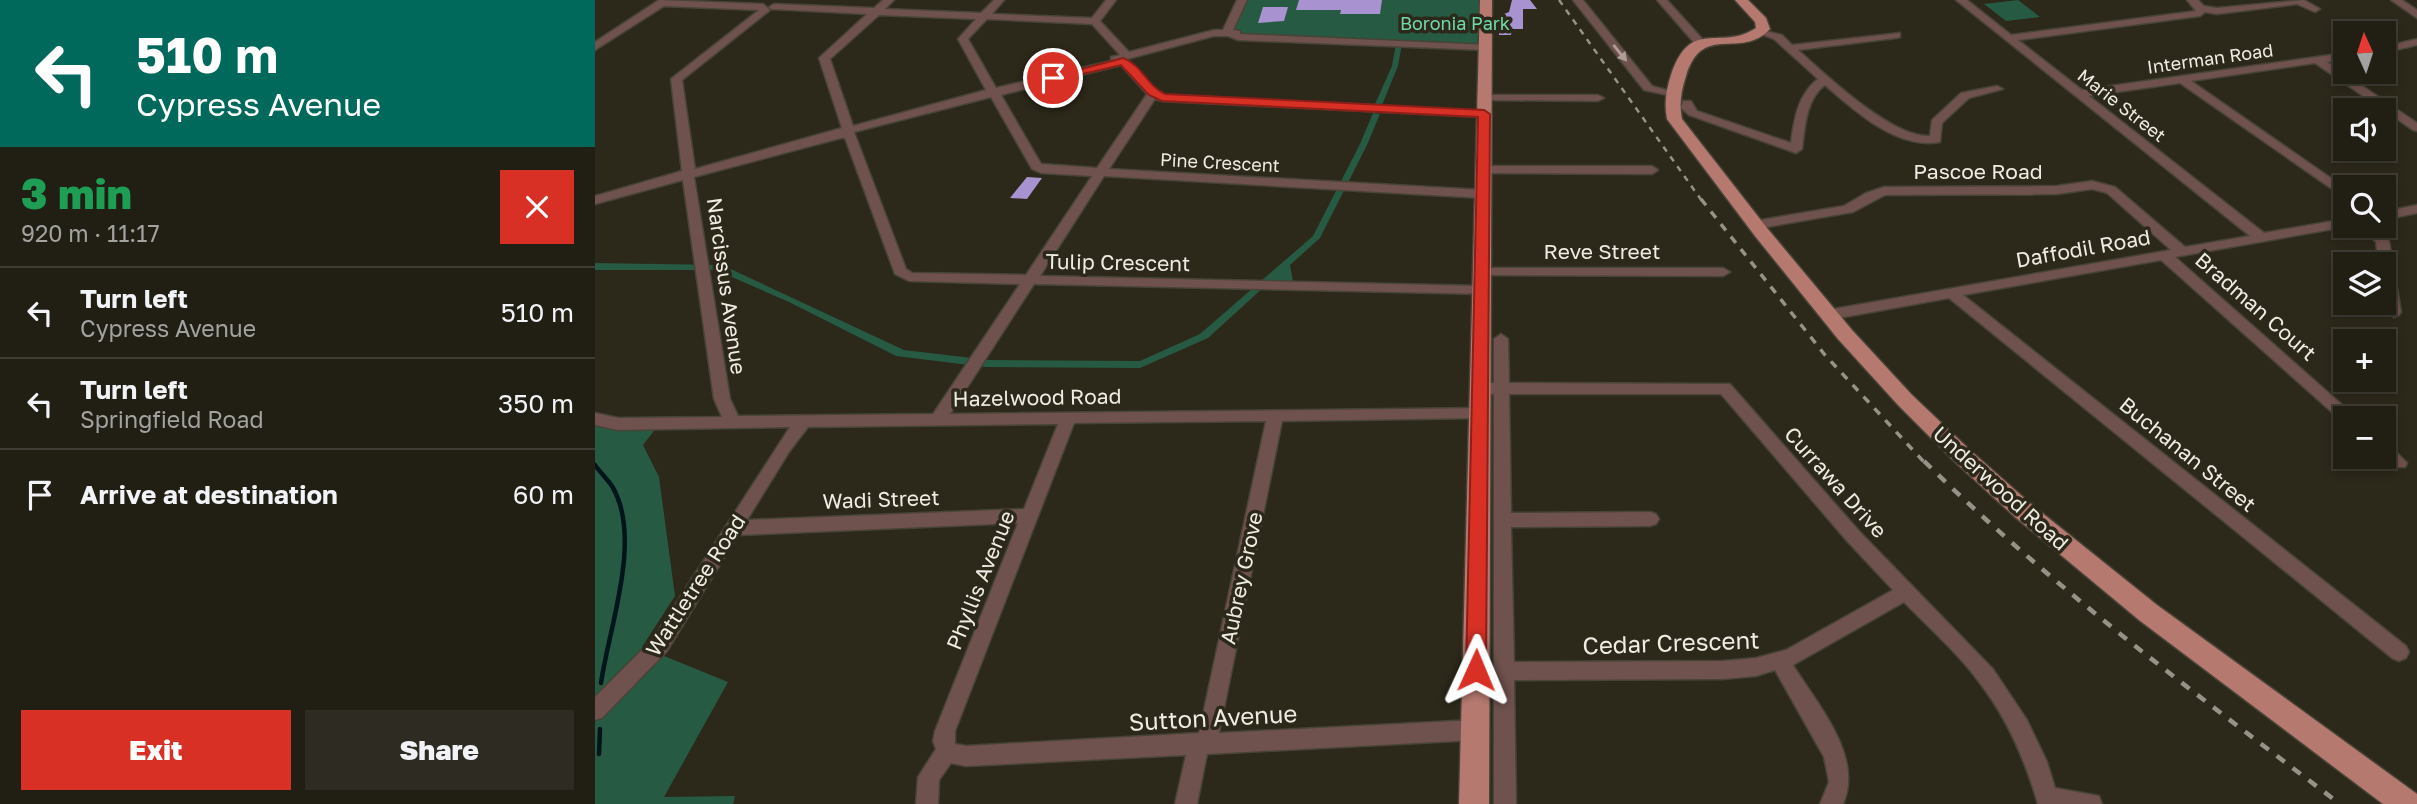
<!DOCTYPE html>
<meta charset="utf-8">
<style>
body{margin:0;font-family:"Golos Text",sans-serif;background:#2d2b22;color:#f1f3f6;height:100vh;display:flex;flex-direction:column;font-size:26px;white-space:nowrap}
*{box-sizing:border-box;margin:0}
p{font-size:23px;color:#a2a2a0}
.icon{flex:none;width:38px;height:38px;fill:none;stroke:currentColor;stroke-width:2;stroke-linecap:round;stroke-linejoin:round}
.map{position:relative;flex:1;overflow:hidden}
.sheet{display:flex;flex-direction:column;background:#211e14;width:595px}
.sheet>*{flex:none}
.top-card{background:#00695c;color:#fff;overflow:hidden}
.needle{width:46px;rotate:357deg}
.controls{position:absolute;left:1738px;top:21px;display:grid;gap:14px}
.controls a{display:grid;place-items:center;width:63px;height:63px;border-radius:0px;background:#211e14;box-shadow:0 4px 10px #0003,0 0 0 2px #3e3c34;font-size:35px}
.pin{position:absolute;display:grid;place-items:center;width:60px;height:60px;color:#fff;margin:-30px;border:4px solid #fff;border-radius:50%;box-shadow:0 2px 7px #0007}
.me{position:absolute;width:77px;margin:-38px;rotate:1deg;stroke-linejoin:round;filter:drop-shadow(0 0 5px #0008)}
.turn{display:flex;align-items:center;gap:24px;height:147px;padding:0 21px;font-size:32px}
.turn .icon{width:91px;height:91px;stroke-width:2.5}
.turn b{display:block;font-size:49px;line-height:60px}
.round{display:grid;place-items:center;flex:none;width:74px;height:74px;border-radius:0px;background:#2d2b22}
.head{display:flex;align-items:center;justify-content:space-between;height:119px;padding:0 21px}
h1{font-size:42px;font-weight:800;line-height:52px;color:#1e9e55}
.button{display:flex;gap:14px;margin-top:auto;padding:14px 21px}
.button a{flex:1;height:80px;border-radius:0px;background:#d93025;color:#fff;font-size:28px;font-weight:800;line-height:80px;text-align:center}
.button a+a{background:#2d2b22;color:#f1f3f6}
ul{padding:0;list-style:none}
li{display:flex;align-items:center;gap:21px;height:91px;padding:0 21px;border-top:2px solid #3e3c34}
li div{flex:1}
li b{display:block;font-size:26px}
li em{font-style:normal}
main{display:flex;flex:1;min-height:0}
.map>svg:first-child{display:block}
</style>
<main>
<section class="sheet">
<div class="top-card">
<div class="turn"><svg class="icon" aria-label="left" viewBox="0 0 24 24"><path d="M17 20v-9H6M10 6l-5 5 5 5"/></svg><div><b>510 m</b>Cypress Avenue</div></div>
</div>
<div class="head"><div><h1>3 min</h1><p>920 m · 11:17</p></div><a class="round" style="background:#d93025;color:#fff"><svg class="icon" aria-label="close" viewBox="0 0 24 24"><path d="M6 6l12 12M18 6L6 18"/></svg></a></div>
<ul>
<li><svg class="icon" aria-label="left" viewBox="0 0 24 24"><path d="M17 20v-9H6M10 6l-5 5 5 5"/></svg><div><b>Turn left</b><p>Cypress Avenue</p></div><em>510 m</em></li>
<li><svg class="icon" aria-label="left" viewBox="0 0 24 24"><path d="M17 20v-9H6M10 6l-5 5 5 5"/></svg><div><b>Turn left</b><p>Springfield Road</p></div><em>350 m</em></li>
<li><svg class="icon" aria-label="arrive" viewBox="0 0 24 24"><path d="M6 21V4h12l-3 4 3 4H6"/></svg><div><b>Arrive at destination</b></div><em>60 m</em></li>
</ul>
<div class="button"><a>Exit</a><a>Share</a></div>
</section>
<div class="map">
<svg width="1822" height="804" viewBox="0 0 1822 804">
<rect width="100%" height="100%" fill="#2c281a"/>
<!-- green -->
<g fill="#265a43">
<polygon points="647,0 891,0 890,47 807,44 803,66 787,105 780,104 797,66 801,44 643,36 635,30"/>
<polygon points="1423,0 1445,17 1411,21 1389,4"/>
<polygon points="778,113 785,114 772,145 725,238 695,265 699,287 670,286 613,338 545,368 390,367 301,356 194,302 121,270 0,270 0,263 127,265 309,350 394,360 545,361 605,334 718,236 765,144"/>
<polygon points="0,419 65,423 48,445 64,477 80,596 47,647 133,682 69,797 140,796 138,804 0,804"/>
</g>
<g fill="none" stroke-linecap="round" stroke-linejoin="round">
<!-- stream -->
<g stroke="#00151a" stroke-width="4.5">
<path d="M0,465C5,472 12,479 17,486C48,538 14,627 6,683"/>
<polyline points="4,754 5,729"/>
</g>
</g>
<!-- building -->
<g fill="#a892d0">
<polygon points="704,0 787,0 785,14 745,14 746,10 701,10"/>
<polygon points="917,0 935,0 942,9 928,9 928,29 917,29 916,35 904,35 904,16 914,12"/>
<polygon points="668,7 693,7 689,21 663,23"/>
<polygon points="432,177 447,178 432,199 415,198"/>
</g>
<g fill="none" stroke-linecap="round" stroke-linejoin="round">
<defs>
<g id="minor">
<path d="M64,0L168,4L175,10L87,80L100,169L247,128L224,58L272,14L176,9L174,7L179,4L279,8L288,0H299L290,9L386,13L399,0H409L397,14L497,18L511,0H521L505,21L534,52L619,30H628L642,0H652L638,30L645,31V34L894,45L895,47L890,50L643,40L633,36H619L532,59L560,89L569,95L889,111L895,114L889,117L567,101L560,99L514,169L888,190L894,194L888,198L509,176L445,276L886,286L893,291L891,294L439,284L355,414L891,408L893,412L891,416L885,418L687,421L624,733L880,720L887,723L890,730L887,737L880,740L612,754L602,804H580L591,755L371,766L356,763L344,780L343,804H321L323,777L341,749L338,741L340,731L423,523L143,535L72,651L7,718L0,720V697L58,639L195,427L23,430L0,425V413L23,418L127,417L119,399L88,180L0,204V196L87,171L76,79L164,10L69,6L0,50V42ZM284,15L381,19L363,39L391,90L258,126L235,59ZM392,19L497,24L525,55L516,57V61L401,88L373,39ZM526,65L552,94L502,168L446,164L406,95ZM396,97L437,169L446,173L497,176L431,275L317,273L311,269L259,132ZM246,138H250L300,274L314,281L425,284L338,414L143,416L135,399L99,177ZM671,421L604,733L371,746L360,744V731L479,423ZM463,424L429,509L152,520L194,452L213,427Z"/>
<polygon points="978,0 988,0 1057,86 1082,93 1082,97 1049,90"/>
<polygon points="1062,0 1072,0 1110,42 1110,46 1102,46"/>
<polygon points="1361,0 1372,0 1416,35 1601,11 1592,0 1603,0 1609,6 1622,8 1709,0 1725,9 1720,12 1702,4 1622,14 1610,12 1605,16 1423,40 1487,90 1750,53 1750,59 1732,62 1822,123 1822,131 1818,130 1720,63 1596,81 1750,188 1750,198 1585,83 1494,96 1669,233 1750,219 1750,226 1755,226 1580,257 1762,418 1750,418 1748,422 1566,260 1368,295 1811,646 1814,652 1811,658 1804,661 1797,658 1354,298 1233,320 1226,315 1233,310 1576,250 1512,193 1497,189 1462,194 1290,195 1258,212 1160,229 1153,225 1160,221 1249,206 1271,193 1289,187 1462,186 1497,181 1520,187 1590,247 1655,236"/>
<polygon points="1796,0 1807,0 1822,10 1822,18"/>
<path d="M1163,29L1187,35L1197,45L1305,33V37L1301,38L1203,50C1231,75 1297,138 1335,136L1337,120L1366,93L1402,86L1408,89L1374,98L1347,123L1345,142C1302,150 1260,111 1230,85C1211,99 1210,127 1207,149L1201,153L1094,115L1086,108L1088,101H1096L1102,111L1196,143C1199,119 1203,94 1223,79L1179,39L1163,33Z"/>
<polygon points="1822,39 1822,45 1788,53 1788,47"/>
<polygon points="890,95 1003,95 1009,98 1003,101 886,100 886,96"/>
<polygon points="888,166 1057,166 1063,170 1057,174 884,173 884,167"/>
<polygon points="1822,205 1822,213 1788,220 1788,212"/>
<polygon points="1765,226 1778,226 1794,241 1806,312 1804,315 1799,317 1792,312 1788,264 1784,264 1781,242"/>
<polygon points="887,268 1128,268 1135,272 1128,276 882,275 880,272"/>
<path d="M906,334L913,339L914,383L1135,384L1264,531L1398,669L1432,720L1452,762L1460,788L1504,796L1507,804H1443C1430,760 1413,719 1384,682C1363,653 1334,628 1309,602L1198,665C1222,704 1269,756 1248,804H1225L1234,782L1229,757L1180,670L1161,676L1128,679L919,680L921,804H899V394L885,395L877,389L885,383H899V339ZM914,394H1126L1252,541L1298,590L1191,650L1161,658L1128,661L919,662L916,527L1055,526L1061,524L1064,519L1061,514L1055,512L916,513Z"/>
<polygon points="1788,443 1794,445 1812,463 1810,467 1798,467 1786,457 1788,457"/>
</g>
<g id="major">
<polygon points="885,0 897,0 894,804 864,804"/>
<path d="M1140,0H1153L1171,18L1175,29C1145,61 1108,21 1091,76C1086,91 1084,104 1087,119L1172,228L1257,330L1317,395L1376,451L1436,504L1562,605L1822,794V804H1788L1544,620L1420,517L1360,462L1303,405L1243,339L1160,236L1072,119C1069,104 1071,90 1076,75C1096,16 1125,52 1161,28L1160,22Z"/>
</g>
</defs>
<!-- minor casing -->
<use href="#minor" stroke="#474336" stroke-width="3"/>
<!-- major casing -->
<use href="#major" stroke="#474336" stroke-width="3"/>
<!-- minor -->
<use href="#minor" fill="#6f514d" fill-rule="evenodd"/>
<!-- major -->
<use href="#major" fill="#b57970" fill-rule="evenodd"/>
<!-- rail-far2 -->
<polyline stroke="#959287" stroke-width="2.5" stroke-dasharray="6 6" stroke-linecap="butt" points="964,0 1107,201"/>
<!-- rail-far1 -->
<polyline stroke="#959287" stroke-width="3.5" stroke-dasharray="8 8" stroke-linecap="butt" points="1106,199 1230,355 1330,463"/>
<!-- rail -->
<path stroke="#959287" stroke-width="4.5" stroke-dasharray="10 10" stroke-linecap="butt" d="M1329,461C1457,587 1602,695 1745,804"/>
</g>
<!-- one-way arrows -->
<defs><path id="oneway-solid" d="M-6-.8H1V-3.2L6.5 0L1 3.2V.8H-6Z" transform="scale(1.75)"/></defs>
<use fill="#af9e98" href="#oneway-solid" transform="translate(1025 53) rotate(51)"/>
<!-- route -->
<path fill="#d93025" stroke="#8d1f18" stroke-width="2" d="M528,58C547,65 552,86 570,94L889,110L895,114L891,670L888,677L881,679L874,677L871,670L883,117L567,101L554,95L526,65L458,81L452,78Z"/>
<g text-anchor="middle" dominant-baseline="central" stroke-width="7" stroke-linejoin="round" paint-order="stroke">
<!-- far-park labels -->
<g font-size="18" fill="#70daab" stroke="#2c281a">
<text x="860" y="23">Boronia Park</text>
</g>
<!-- far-street labels -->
<g font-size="18" fill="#efece3" stroke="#2c281a">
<text transform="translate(1615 58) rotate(-8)">Interman Road</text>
<text transform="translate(1527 105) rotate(38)">Marie Street</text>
<text transform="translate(625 162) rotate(3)">Pine Crescent</text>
</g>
<!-- street labels -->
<g font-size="21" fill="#efece3" stroke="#2c281a">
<text x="1383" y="171">Pascoe Road</text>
<text transform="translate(1488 248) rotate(-10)">Daffodil Road</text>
<text x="1007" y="251">Reve Street</text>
<text transform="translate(523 262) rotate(1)">Tulip Crescent</text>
<text transform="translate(132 286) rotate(82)">Narcissus Avenue</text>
<text transform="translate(1661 306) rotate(41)">Bradman Court</text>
<text transform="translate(442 397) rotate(-1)">Hazelwood Road</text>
<text transform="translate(1593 454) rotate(39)">Buchanan Street</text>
<text transform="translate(1241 482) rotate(48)">Currawa Drive</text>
<text transform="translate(1406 488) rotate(42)">Underwood Road</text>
<text transform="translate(286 499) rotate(-2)">Wadi Street</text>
<text transform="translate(646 578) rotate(-78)">Aubrey Grove</text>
<text transform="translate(385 580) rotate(-68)">Phyllis Avenue</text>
<text transform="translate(100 585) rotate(-57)">Wattletree Road</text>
</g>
<!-- near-street labels -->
<g font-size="24" fill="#efece3" stroke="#2c281a">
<text transform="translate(1076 642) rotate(-2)">Cedar Crescent</text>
<text transform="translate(618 717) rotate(-3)">Sutton Avenue</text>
</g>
</g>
</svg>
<div class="controls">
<a><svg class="needle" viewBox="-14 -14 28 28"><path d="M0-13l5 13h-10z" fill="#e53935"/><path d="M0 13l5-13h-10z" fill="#a2a2a0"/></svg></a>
<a><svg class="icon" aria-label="sound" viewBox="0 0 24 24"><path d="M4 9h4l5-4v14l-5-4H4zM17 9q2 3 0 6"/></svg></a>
<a><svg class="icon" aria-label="search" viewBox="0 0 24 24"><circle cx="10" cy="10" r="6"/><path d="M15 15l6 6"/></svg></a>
<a><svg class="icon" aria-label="layers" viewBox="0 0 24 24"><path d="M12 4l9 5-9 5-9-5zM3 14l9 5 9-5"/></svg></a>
<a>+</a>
<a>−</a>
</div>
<div class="pin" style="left:458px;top:78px;background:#d93025"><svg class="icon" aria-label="arrive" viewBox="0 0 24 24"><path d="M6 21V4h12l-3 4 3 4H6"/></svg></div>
<svg class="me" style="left:881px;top:670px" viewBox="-20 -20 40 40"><path d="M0-17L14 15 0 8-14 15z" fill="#d93025" stroke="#fff" stroke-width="4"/></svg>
</div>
</main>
